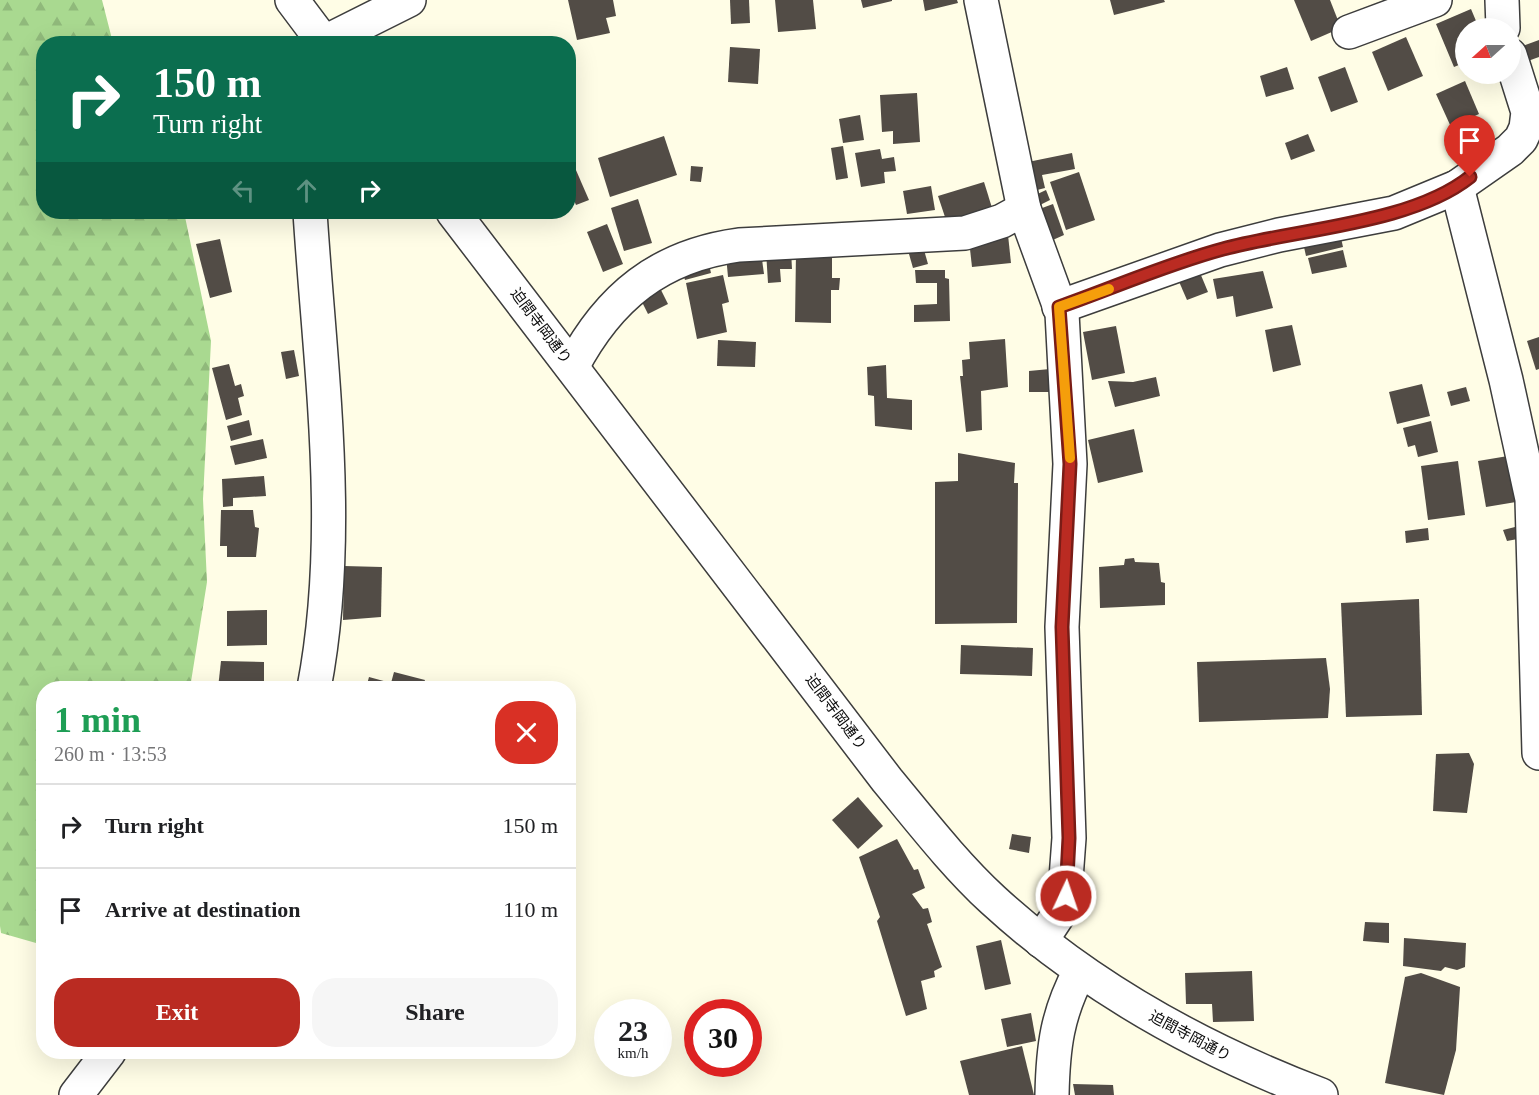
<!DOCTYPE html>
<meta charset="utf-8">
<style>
body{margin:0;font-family:"Times New Roman","Noto Sans JP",serif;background:#f6f6f6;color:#202124;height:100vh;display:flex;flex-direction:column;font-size:22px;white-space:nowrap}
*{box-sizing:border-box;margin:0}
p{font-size:20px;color:#757577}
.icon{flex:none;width:33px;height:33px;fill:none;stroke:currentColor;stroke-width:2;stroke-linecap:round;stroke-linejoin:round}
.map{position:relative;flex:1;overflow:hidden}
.side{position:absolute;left:36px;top:681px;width:540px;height:378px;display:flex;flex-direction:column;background:#fff;border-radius:24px;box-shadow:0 6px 24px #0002}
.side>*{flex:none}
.hud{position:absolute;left:36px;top:36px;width:540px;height:183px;border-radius:24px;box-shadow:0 6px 24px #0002;background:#0b6e4f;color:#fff;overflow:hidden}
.needle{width:39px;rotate:249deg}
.tools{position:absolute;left:1455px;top:18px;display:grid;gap:12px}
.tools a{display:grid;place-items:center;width:66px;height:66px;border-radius:50%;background:#fff;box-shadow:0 6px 24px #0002;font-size:30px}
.speed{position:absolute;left:594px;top:999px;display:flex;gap:12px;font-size:30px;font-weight:700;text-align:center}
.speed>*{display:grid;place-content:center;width:78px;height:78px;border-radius:50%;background:#fff;box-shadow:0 6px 24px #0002;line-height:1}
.speed small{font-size:15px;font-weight:400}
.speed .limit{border:9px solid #d22;background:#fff;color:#111}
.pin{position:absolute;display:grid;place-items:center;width:51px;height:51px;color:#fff;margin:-62px -26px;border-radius:50% 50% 50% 0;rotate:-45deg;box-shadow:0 0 6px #0007}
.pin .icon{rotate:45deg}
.me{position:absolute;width:66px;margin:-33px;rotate:3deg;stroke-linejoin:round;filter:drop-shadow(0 0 4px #0008)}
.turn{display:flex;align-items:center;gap:21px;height:126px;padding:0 18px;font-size:27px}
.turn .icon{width:78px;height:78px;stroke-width:2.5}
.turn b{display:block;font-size:42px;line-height:51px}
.lanes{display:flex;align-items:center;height:57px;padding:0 18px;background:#0003;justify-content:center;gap:30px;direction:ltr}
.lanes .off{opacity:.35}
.round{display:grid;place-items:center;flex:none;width:63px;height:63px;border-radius:24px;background:#f6f6f6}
.overview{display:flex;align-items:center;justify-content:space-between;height:102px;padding:0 18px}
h1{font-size:36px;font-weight:600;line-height:45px;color:#1e9e55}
.cta{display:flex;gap:12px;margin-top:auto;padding:12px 18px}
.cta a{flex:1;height:69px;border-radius:24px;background:#ba2b22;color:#fff;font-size:24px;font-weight:600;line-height:69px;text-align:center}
.cta a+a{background:#f6f6f6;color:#202124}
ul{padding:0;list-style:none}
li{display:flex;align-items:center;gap:18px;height:84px;padding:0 18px;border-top:2px solid #e0e0e0}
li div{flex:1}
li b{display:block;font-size:22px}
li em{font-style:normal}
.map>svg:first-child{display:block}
</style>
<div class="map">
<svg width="1539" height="1095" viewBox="0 0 1539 1095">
<defs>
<pattern id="forest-firs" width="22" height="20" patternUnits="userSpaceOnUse" patternTransform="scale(1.5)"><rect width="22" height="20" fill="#a9d990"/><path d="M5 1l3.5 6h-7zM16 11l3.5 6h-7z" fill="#90b97b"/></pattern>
</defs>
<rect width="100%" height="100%" fill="#fffde6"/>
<!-- forest -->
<polygon fill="url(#forest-firs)" points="0,0 102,0 113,43 44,44 44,212 184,212 211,341 203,499 207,582 190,688 44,688 43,945 1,933 0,926"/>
<!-- building -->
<g fill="#524c46">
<polygon points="568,0 613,0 616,16 606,18 610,33 577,40"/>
<polygon points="730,0 749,0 750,23 731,24"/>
<polygon points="775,0 813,0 816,29 778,32"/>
<polygon points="861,0 892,0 892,1 863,8"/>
<polygon points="923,0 957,0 958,3 925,11"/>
<polygon points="1110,0 1164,0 1165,2 1114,15"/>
<polygon points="1294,0 1330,0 1341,28 1311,41"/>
<polygon points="1471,9 1479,28 1466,28 1466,62 1454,67 1436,24"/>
<polygon points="1406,37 1423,76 1388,91 1372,52"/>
<polygon points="1539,40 1539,57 1525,62 1520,47"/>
<polygon points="730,47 760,49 758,84 728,82"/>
<polygon points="1287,67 1294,89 1266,97 1260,76"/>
<polygon points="1345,67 1358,102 1331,112 1318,77"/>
<polygon points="1465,81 1479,114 1451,127 1436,94"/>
<polygon points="917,93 920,142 893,144 893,131 882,132 880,95"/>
<polygon points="860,115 864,140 843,143 839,119"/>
<polygon points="1483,123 1491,141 1463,151 1456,134"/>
<polygon points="1308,134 1315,151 1291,160 1285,143"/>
<polygon points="664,136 677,175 610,197 598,158"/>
<polygon points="843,146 848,178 836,180 831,148"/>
<polygon points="880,149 882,159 894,157 896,171 884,172 885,183 861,187 855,153"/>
<polygon points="1072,153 1075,169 1042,175 1045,188 1029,192 1023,163"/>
<polygon points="572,161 589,200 576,205 568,187 568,162"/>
<polygon points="691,166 703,167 701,182 690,181"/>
<polygon points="1079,172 1095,220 1066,230 1050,182"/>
<polygon points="984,182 993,211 948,226 938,196"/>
<polygon points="931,186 935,210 907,214 903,191"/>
<polygon points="1046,190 1050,200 1032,209 1027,199"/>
<polygon points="638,199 652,243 624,251 611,208"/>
<polygon points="1053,204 1064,235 1046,243 1034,211"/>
<polygon points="607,224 623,264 603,272 587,232"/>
<polygon points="1339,229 1343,247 1306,256 1302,238"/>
<polygon points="1008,235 1011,263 972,267 969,240"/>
<polygon points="220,239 232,292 210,298 196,244"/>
<polygon points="922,243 928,264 913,268 907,247"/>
<polygon points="791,250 792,269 780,269 781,282 768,283 766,251"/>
<polygon points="1343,250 1347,267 1312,274 1308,258"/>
<polygon points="761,252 764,274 728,277 726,255"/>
<polygon points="796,252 832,253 832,278 840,278 839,290 831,290 831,323 795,322"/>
<polygon points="708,260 711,273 685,280 681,267"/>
<polygon points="1198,268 1208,292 1187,300 1177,277"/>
<polygon points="915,270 945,270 945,278 949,279 950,321 914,322 914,305 937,304 937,283 916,283"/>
<polygon points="1263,271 1273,308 1236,317 1233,296 1217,299 1213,279"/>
<polygon points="723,275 729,302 722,304 727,332 697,339 686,283"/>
<polygon points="656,280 668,304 648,314 636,290"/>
<polygon points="1292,325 1301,365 1273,372 1265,330"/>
<polygon points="1116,326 1125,373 1092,380 1083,332"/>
<polygon points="1539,337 1539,369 1536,370 1527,341"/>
<polygon points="1005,339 1008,387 981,391 982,430 966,432 960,376 963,376 962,360 970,359 969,342"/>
<polygon points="718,340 756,342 755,367 717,366"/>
<polygon points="294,350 299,376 286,379 281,352"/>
<polygon points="229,364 235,386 241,384 244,396 238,398 242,415 226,420 212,368"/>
<polygon points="886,365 887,398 912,400 912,430 875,426 874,396 868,395 867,367"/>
<polygon points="1050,369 1050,392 1029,392 1029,371"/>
<polygon points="1156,377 1160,396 1115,407 1108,381 1133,382"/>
<polygon points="1422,384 1430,416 1397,424 1389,392"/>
<polygon points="1466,387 1470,401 1451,406 1447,392"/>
<polygon points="249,420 252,435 231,441 227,426"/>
<polygon points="1431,421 1438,452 1418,457 1415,445 1408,447 1403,428"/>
<polygon points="1134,429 1143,472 1098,483 1088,440"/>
<polygon points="263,439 267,458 235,465 230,446"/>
<polygon points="958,453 1015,463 1014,483 1018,483 1017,623 935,624 935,482 958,481"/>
<polygon points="1508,456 1516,502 1486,507 1478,461"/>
<polygon points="1458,461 1465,515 1428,520 1421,466"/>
<polygon points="264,476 266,496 233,498 233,506 223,507 222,479"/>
<polygon points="221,510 253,510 255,527 259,528 256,557 227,557 227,546 220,546"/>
<polygon points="1519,526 1523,538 1507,541 1503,530"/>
<polygon points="1428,528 1429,540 1406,543 1405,531"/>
<polygon points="1134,558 1135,562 1159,563 1161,582 1165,583 1165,605 1100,608 1099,567 1124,565 1125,559"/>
<polygon points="344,566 382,567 381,617 343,620"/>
<polygon points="1419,599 1422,715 1346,717 1341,603"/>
<polygon points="267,610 267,645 227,646 227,611"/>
<polygon points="961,645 1033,648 1032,676 960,674"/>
<polygon points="1326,658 1330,689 1328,718 1199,722 1197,662"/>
<polygon points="221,661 264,662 264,688 218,688"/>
<polygon points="394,672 425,680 422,688 366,688 369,677 391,683"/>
<polygon points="1469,753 1474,764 1467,813 1433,811 1436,754"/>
<polygon points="858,797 883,826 858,849 832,820"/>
<polygon points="1012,834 1031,837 1029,853 1009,849"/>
<polygon points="897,839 914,870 918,869 925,888 912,894 923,909 928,908 932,922 927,924 942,967 934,971 935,977 921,981 927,1009 906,1016 877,921 880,917 859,857"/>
<polygon points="1365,922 1389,923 1389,943 1363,941"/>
<polygon points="1404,938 1466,943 1465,967 1457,970 1445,967 1441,971 1403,966"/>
<polygon points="1001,940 1011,984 985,990 976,946"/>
<polygon points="1252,971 1254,1021 1213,1022 1212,1004 1186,1004 1185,973"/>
<polygon points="1421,973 1460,987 1456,1050 1444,1095 1385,1083 1405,977"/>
<polygon points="1031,1013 1036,1041 1007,1047 1001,1019"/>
<polygon points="1022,1046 1034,1095 969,1095 960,1061"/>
<polygon points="1073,1084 1113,1085 1114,1095 1075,1095"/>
</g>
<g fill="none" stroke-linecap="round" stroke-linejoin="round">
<defs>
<g id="minor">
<polyline points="292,0 325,44"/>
<polyline points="981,0 1024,209 1062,313 1070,464 1062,627 1069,838 1064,906 1041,941"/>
<polyline points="1502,0 1503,28"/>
<polyline points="1349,32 1435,0"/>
<polyline points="321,44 409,0"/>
<polyline points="1457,187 1506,380 1532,499 1539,753"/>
<path d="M310,212C320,369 344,532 314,688"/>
<path d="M453,212L887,780C921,821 954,864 993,900C1089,988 1200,1049 1321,1095"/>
<polyline points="1059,307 1220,250 1279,235 1394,213 1457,187 1510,150 1521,139 1526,128 1528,112 1510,55"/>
<path d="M572,367C609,297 659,256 739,245L965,233L1002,221L1024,209"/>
<polyline points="76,1095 109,1052"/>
<path d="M1052,1095C1053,1047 1057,1014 1080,971"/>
</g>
</defs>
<!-- minor casing -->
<use href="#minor" stroke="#3d3d3d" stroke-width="36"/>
<!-- minor -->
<use href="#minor" stroke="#fff" stroke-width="33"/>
</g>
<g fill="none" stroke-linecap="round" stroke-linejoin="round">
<defs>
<path id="route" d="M1066,896L1069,838L1062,627L1070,464L1059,307C1113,288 1167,264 1223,249C1296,229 1411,224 1470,177"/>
</defs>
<!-- route casing -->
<use href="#route" stroke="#791c16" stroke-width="15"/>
<!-- route -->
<use href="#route" stroke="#ba2b22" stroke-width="10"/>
<!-- slow -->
<polyline stroke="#f59e0b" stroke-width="10" points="1070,458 1059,307 1109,289"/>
</g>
<g text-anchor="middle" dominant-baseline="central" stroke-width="6" stroke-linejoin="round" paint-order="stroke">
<!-- street labels -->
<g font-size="15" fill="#0a0a0a" stroke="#fff">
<text transform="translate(541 326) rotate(53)">迫間寺岡通り</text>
<text transform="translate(836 712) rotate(53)">迫間寺岡通り</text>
<text transform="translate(1190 1036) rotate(28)">迫間寺岡通り</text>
</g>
</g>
</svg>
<div class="tools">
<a><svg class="needle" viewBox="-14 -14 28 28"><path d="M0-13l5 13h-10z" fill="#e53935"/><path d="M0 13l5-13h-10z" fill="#757577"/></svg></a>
</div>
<div class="speed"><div>23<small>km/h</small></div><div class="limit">30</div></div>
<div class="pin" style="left:1470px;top:177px;background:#d93025"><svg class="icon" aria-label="arrive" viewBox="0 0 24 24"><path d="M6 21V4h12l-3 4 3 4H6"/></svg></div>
<svg class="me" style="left:1066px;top:896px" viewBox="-20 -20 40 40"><circle r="17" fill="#ba2b22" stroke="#fff" stroke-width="3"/><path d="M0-11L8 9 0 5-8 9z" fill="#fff"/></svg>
<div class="hud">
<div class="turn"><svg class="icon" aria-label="right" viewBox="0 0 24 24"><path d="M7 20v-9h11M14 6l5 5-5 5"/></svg><div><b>150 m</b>Turn right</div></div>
<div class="lanes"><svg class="icon off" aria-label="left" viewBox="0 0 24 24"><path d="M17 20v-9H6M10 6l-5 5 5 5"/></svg><svg class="icon off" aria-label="ahead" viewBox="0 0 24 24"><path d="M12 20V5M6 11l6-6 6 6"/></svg><svg class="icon" aria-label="right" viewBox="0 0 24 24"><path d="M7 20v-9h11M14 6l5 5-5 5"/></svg></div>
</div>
<section class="side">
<div class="overview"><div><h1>1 min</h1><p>260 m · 13:53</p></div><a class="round" style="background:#d93025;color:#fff"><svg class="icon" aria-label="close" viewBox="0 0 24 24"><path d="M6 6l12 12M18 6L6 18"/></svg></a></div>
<ul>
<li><svg class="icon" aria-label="right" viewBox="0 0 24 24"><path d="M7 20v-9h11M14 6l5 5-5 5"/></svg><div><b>Turn right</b></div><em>150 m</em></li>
<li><svg class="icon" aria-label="arrive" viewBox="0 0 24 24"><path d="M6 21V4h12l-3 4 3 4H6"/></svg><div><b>Arrive at destination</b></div><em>110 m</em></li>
</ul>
<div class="cta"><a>Exit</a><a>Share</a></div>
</section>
</div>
